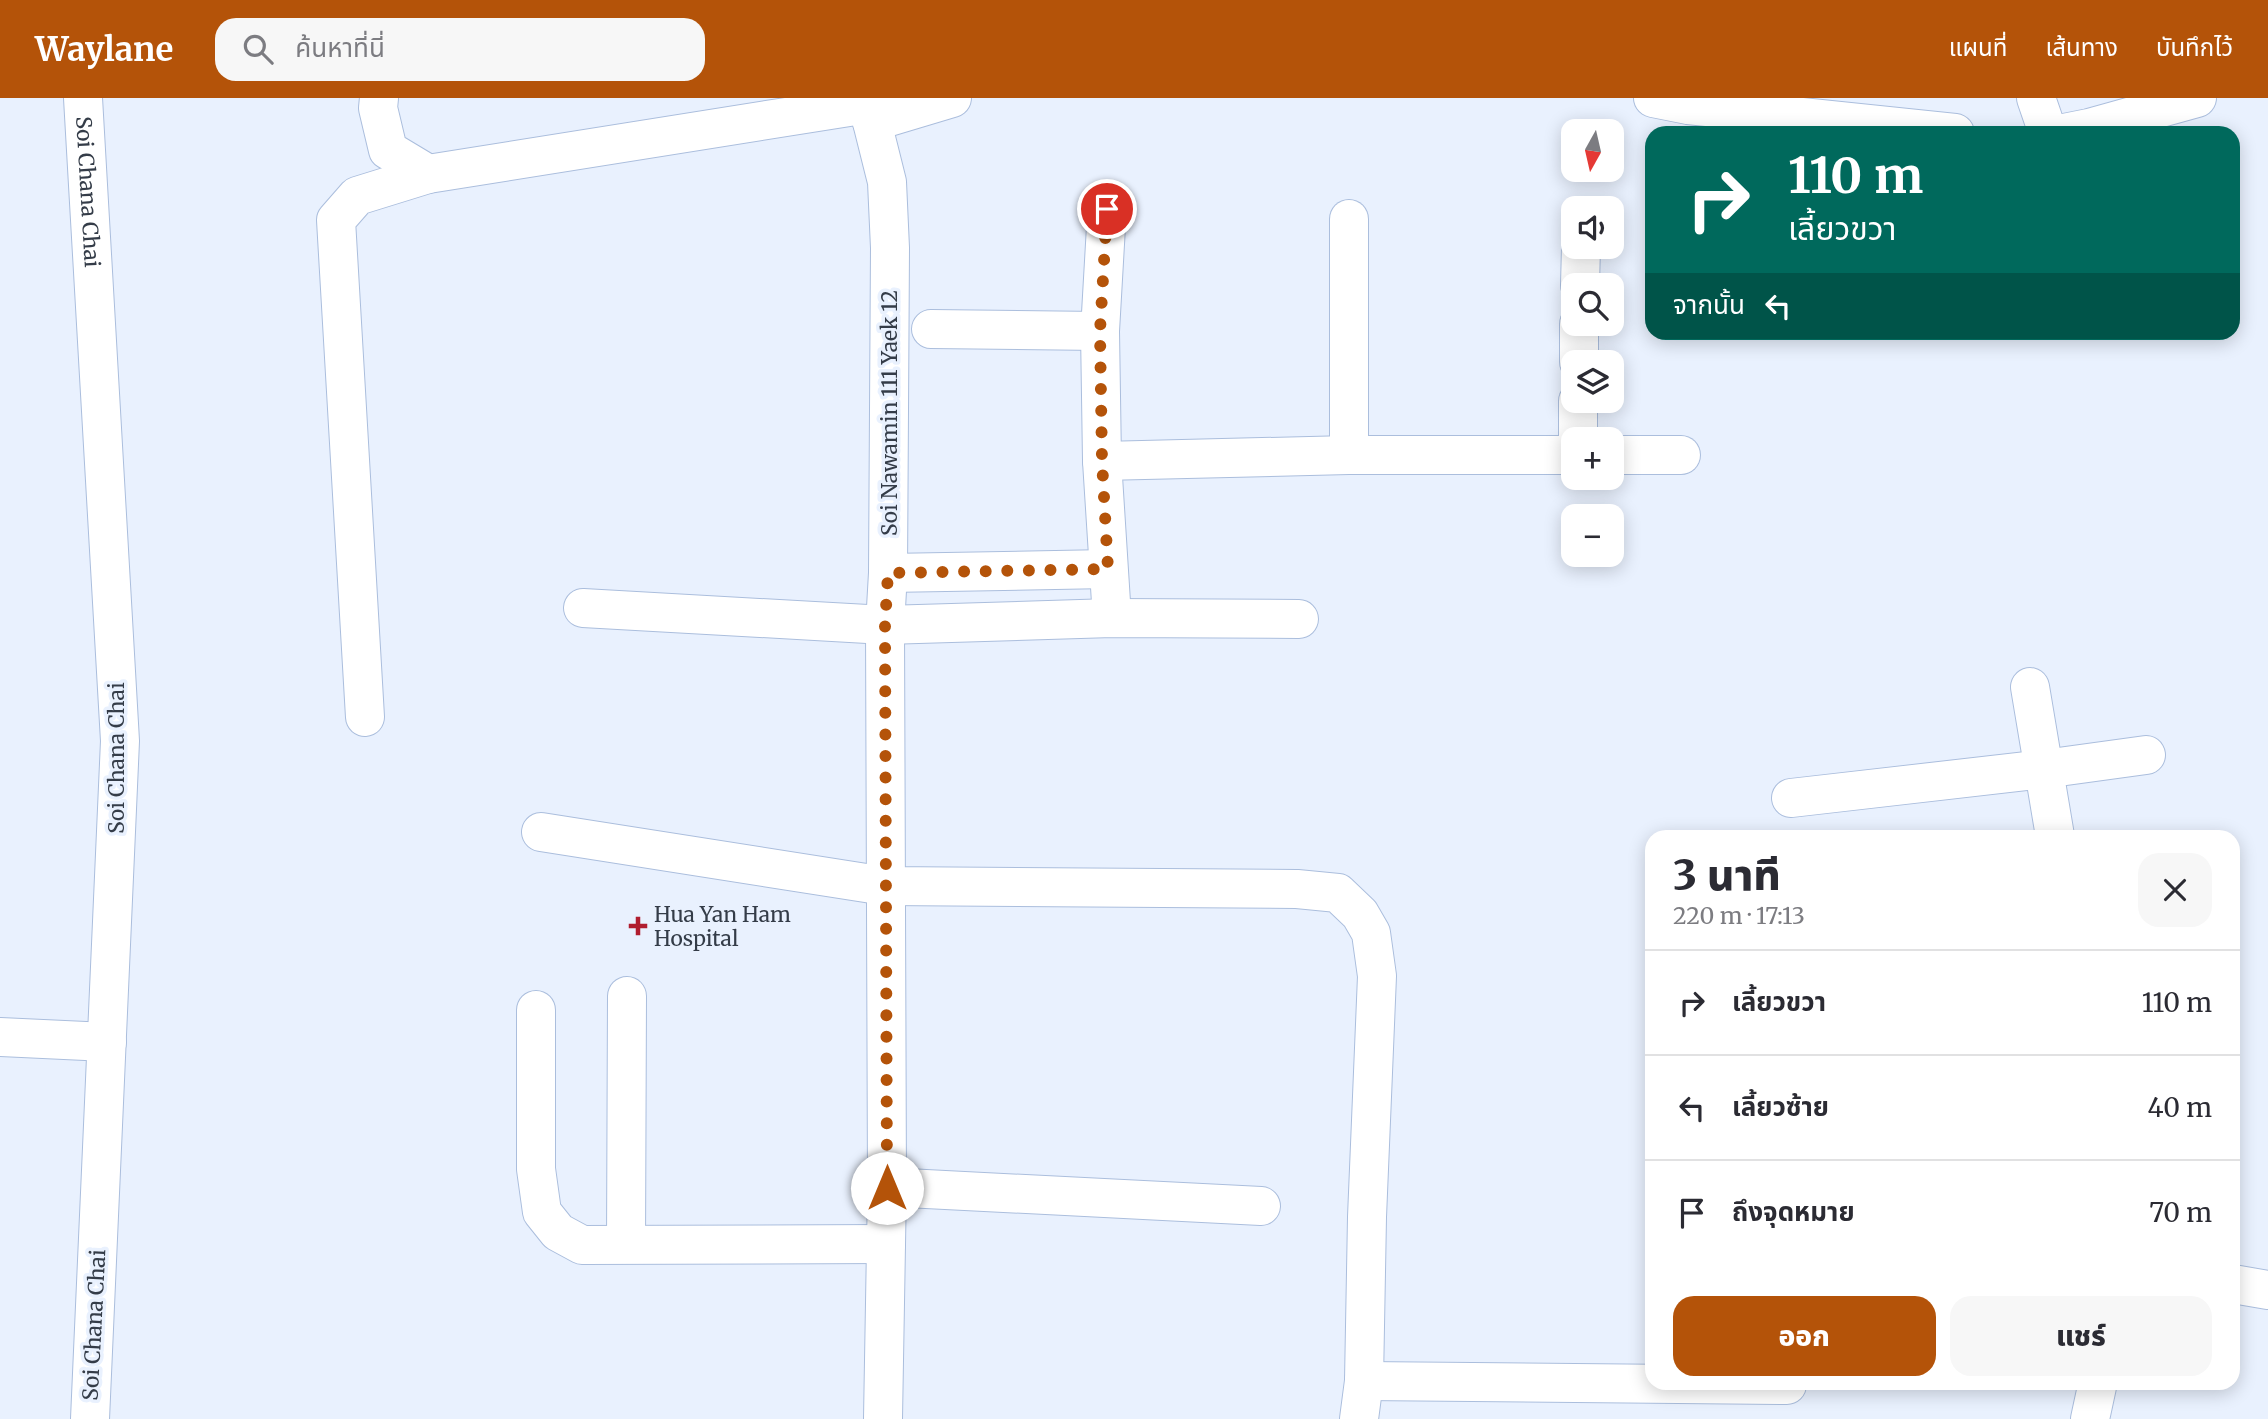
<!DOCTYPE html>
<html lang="th">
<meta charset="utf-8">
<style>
body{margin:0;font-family:Merriweather,"Noto Sans Thai",serif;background:#f7f7f7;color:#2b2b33;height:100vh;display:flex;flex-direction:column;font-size:26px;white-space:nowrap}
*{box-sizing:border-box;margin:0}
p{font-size:23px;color:#7c7c81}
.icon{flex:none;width:38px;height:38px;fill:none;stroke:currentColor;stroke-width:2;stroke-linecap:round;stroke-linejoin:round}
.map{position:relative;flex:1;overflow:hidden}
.drawer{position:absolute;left:1645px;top:732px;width:595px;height:560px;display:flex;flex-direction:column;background:#fff;border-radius:21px;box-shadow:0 4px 18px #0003}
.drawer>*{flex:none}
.top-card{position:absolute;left:1645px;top:28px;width:595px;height:214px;border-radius:21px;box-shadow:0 4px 18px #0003;background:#00695c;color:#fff;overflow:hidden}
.needle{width:46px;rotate:188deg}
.buttons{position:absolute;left:1561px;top:21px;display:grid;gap:14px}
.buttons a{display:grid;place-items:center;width:63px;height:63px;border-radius:14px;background:#fff;box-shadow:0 4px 18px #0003;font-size:35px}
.pin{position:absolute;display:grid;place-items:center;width:60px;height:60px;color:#fff;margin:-30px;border:4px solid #fff;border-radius:50%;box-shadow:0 2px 7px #0007}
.me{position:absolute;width:77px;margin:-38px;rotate:0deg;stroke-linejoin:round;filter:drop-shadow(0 0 5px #0008)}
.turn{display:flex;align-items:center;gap:24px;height:147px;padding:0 28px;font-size:32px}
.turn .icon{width:91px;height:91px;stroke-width:2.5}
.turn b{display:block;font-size:49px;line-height:60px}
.then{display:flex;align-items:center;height:66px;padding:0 28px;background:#0003;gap:14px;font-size:26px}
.round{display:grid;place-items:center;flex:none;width:74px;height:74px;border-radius:21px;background:#f7f7f7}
.head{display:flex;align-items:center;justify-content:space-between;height:119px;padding:0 28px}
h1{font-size:42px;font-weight:800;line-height:52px}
.primary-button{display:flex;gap:14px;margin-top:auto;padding:14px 28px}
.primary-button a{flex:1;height:80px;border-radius:21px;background:#b45309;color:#fff;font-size:28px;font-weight:800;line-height:80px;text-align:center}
.primary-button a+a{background:#f7f7f7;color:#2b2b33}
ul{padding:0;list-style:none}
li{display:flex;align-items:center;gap:21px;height:105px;padding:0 28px;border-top:2px solid #e1e1e2}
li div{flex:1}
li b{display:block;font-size:26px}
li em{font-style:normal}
header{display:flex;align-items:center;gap:42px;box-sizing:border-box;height:98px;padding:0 35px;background:#b45309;color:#fff}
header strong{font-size:33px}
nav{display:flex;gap:38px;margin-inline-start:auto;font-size:24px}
.search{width:490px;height:63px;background:#f7f7f7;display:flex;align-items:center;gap:18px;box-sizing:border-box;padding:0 24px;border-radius:21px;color:#7c7c81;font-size:26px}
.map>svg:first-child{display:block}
</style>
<header>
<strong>Waylane</strong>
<div class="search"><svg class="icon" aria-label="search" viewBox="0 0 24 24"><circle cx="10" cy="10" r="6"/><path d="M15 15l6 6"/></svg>ค้นหาที่นี่</div>
<nav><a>แผนที่</a><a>เส้นทาง</a><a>บันทึกไว้</a></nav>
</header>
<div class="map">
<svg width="2268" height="1321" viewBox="0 0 2268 1321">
<rect width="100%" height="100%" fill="#e9f1fe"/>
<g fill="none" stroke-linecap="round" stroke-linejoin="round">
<defs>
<g id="minor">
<path id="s1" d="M83,0L120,643L90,1321"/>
<polyline points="379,0 378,10 388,52 428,76 868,6"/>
<polyline points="866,0 887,84 890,150 888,475 885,527 887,1089 883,1321"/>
<polyline points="1653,0 1688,7 1955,35"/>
<polyline points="2036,0 2048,35"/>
<polyline points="872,24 952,0"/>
<polyline points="2064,35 2089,30 2197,0"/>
<polyline points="1107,111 1100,233 1102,363 1112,520"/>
<polyline points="1349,121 1349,357"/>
<polyline points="1580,187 1581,149"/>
<polyline points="931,231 1100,233"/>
<polyline points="1579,264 1579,226"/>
<polyline points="1578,341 1578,303"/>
<polyline points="1612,357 1681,357"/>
<polyline points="1102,363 1349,357 1573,357"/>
<polyline points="888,475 1108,471"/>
<polyline points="583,510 885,527 1112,520 1299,521"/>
<polyline points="2030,589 2055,738"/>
<polyline points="365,619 336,122 357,98 428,76"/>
<polyline points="1791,700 2044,671 2146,657"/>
<polyline points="541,734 885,788 1297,791 1338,795 1360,816 1371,835 1377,878 1367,1119 1364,1283 1359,1321"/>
<polyline points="536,912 536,1071 542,1114 558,1134 582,1147 886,1146"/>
<polyline points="0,939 107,944"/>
<polyline points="887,1089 1261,1108"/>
<polyline points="626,1146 627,898"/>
<polyline points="2233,1186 2268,1192"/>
<polyline points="1364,1283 1787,1287"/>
<polyline points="2090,1321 2098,1284"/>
</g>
</defs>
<!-- minor casing -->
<use href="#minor" stroke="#abbedd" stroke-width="40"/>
<!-- minor -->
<use href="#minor" stroke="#fff" stroke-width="38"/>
</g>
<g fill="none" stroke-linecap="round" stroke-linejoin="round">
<!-- route -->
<polyline stroke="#b45309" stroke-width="12" stroke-dasharray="0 21.6" points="887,1090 885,527 888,475 1108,471 1102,363 1100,233 1107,111"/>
</g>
<!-- markers -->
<path fill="#b01d2f" stroke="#e9f1fe" stroke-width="2.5" d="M634.5 817.5h7v7h7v7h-7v7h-7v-7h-7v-7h7z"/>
<g text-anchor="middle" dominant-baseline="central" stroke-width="7" stroke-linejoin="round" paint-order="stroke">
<!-- street labels -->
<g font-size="21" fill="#343c48" stroke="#e9f1fe">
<text stroke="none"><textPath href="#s1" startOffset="94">Soi Chana Chai</textPath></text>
<text transform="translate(889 315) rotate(-90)">Soi Nawamin 111 Yaek 12</text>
<text transform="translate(116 660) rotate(-90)">Soi Chana Chai</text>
<text transform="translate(94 1227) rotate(-87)">Soi Chana Chai</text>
</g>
<!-- poi labels -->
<g font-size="21" fill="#343c48" stroke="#e9f1fe" text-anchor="start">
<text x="654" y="816">Hua Yan Ham<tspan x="654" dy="24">Hospital</tspan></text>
</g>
</g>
</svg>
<div class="buttons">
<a><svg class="needle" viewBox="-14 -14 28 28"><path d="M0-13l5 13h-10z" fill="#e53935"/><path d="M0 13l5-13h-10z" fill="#7c7c81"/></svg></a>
<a><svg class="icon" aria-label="sound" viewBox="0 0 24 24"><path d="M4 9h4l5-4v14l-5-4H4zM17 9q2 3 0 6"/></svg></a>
<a><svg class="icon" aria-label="search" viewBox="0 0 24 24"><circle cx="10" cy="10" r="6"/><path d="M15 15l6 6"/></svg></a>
<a><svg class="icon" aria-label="layers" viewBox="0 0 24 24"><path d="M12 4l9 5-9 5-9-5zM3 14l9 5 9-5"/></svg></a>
<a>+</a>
<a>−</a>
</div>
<div class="pin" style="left:1107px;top:111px;background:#d93025"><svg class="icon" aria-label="arrive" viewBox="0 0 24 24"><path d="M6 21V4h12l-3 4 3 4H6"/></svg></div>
<svg class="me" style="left:887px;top:1090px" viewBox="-20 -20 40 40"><circle r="19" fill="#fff"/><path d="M0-13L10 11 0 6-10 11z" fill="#b45309"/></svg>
<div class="top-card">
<div class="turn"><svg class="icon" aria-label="right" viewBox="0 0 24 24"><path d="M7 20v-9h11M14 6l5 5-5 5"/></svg><div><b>110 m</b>เลี้ยวขวา</div></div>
<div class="then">จากนั้น<svg class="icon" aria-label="left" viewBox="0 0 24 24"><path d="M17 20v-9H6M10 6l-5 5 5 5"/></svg></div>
</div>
<section class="drawer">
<div class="head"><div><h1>3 นาที</h1><p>220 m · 17:13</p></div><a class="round"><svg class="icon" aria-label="close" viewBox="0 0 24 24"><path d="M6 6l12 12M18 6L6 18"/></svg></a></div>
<ul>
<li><svg class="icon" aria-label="right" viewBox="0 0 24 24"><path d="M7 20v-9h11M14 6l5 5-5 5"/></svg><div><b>เลี้ยวขวา</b></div><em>110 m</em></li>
<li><svg class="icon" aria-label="left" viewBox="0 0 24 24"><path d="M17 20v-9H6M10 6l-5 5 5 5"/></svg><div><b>เลี้ยวซ้าย</b></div><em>40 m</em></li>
<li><svg class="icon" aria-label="arrive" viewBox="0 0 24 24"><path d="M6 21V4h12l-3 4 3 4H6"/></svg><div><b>ถึงจุดหมาย</b></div><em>70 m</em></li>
</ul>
<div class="primary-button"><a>ออก</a><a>แชร์</a></div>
</section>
</div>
